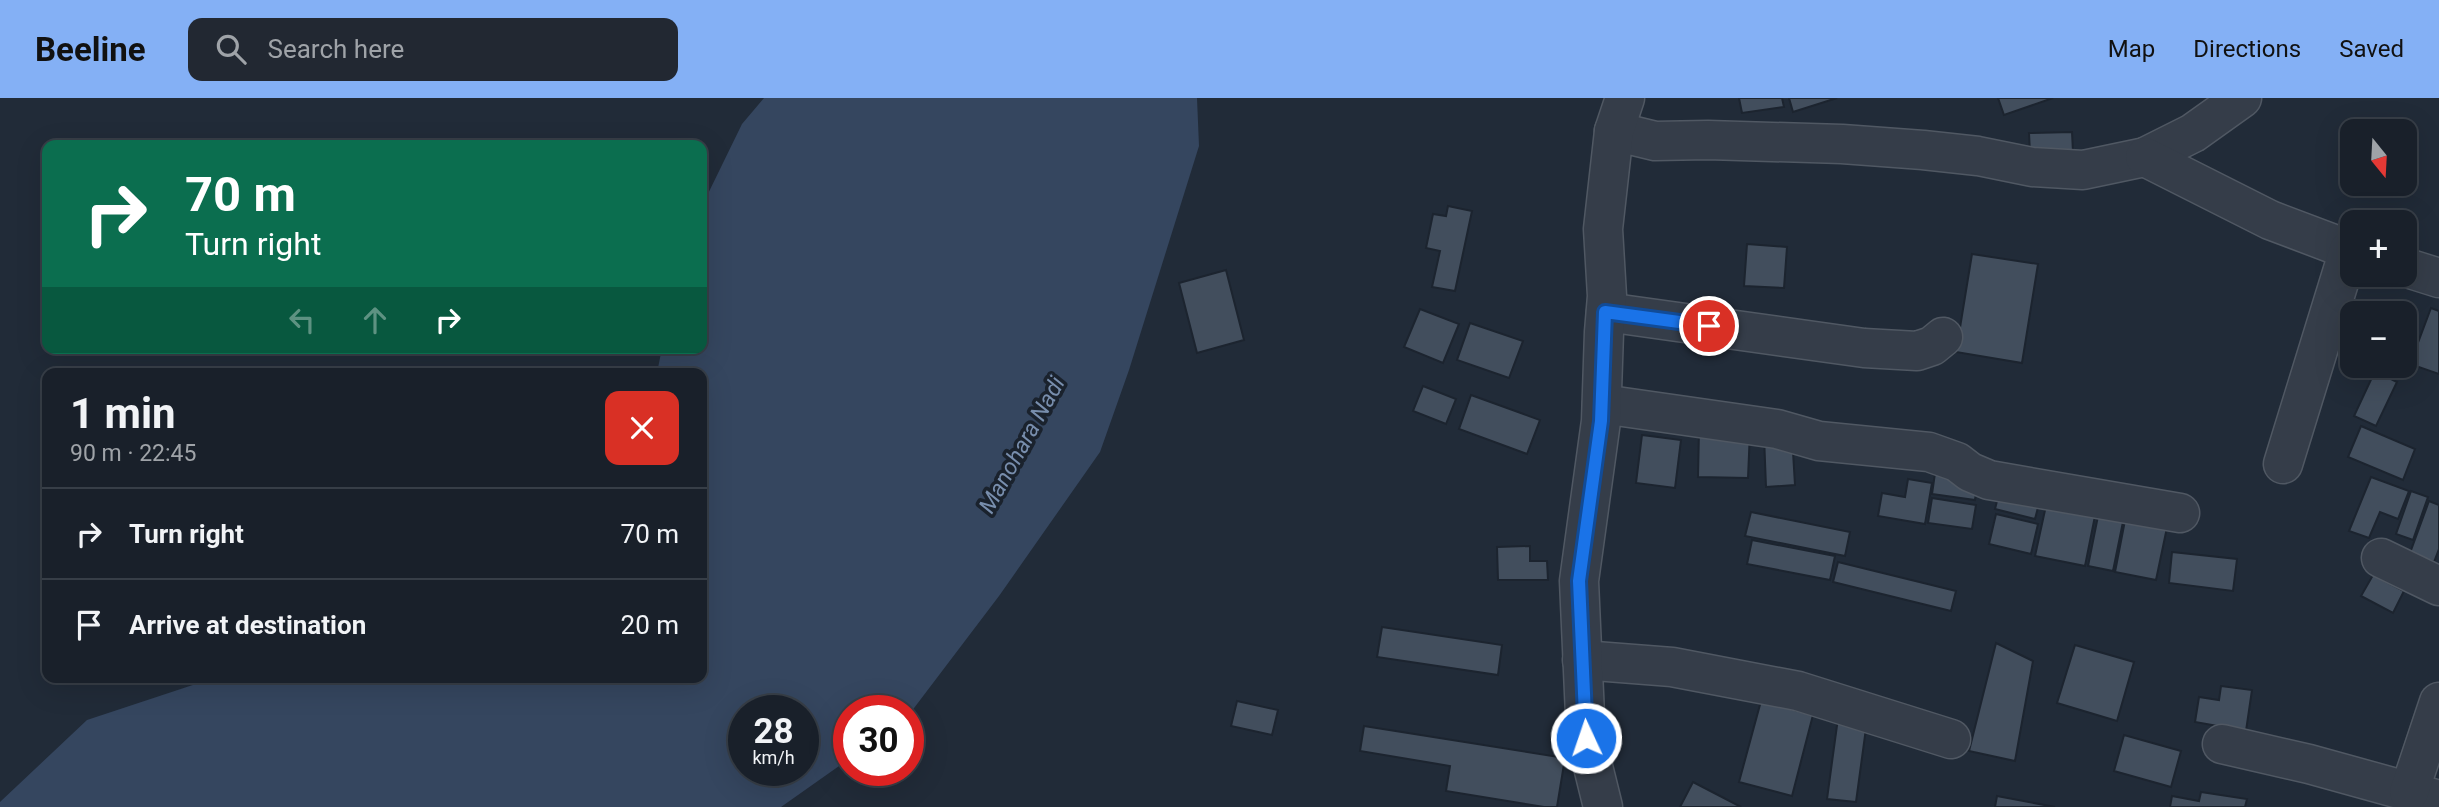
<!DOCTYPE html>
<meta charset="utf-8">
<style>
body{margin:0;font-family:Roboto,sans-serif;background:#222832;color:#f1f3f6;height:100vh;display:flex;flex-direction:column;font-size:26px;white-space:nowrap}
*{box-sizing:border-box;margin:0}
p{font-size:23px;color:#9fa3a8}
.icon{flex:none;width:38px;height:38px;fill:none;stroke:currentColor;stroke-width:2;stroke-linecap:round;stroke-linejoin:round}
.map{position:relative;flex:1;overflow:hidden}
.sheet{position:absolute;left:42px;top:270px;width:665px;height:315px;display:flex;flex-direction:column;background:#19202a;border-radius:14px;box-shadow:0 7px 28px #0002,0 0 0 2px #373e47}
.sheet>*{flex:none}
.guide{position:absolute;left:42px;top:42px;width:665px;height:214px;border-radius:14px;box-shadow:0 7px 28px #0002,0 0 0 2px #373e47;background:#0b6e4f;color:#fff;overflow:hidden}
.needle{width:46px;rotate:162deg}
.buttons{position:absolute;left:2340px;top:21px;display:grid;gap:14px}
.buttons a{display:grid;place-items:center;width:77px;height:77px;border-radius:14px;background:#19202a;box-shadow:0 7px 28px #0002,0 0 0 2px #373e47;font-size:35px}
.speed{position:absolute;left:728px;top:597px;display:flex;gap:14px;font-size:35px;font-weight:700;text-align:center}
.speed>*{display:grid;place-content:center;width:91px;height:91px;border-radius:50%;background:#19202a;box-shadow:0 7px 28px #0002,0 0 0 2px #373e47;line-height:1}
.speed small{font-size:18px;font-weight:400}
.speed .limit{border:10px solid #d22;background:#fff;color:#111}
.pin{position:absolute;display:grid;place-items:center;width:60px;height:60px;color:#fff;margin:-30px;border:4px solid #fff;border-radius:50%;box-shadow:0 2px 7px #0007}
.me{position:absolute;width:77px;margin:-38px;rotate:357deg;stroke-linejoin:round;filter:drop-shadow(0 0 5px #0008)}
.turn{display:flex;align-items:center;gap:24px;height:147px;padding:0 28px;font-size:32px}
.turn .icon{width:91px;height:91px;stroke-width:2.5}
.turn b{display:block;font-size:49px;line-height:60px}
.lanes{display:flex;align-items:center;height:66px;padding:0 28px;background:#0003;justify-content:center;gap:35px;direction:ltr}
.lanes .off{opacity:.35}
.round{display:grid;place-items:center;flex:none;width:74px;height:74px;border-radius:14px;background:#222832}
.summary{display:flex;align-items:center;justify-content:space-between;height:119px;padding:0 28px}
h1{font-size:42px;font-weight:700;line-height:52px}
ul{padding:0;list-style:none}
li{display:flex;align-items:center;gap:21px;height:91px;padding:0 28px;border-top:2px solid #373e47}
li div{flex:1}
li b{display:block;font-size:26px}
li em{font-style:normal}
header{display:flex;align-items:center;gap:42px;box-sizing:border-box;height:98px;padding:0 35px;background:#84b0f5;color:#111}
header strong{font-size:33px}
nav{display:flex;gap:38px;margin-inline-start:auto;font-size:24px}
.search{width:490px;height:63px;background:#222832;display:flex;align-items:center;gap:18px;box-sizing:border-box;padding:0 24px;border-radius:14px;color:#9fa3a8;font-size:26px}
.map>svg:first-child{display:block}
</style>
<header>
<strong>Beeline</strong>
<div class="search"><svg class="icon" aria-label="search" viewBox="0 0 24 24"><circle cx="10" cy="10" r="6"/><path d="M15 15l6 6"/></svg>Search here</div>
<nav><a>Map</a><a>Directions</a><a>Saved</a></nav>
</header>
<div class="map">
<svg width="2439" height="709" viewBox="0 0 2439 709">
<rect width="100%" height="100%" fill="#212b38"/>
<!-- water -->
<path fill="#35465f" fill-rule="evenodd" d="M764,0H1197L1199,48L1129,272L1100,354L999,498L908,618V612H849V661L781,709H0V704L87,622L217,579H702V275H657L662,250H702V108L742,26ZM744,612H803V672H744Z"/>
<!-- building -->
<g fill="#424e5d" stroke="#1c242f" stroke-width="2">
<polygon points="1739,0 1782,0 1784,9 1742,15"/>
<polygon points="1789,0 1837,0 1793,14"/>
<polygon points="1998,0 2053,0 2004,17"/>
<polygon points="2072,34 2073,54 2030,55 2029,35"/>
<polygon points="1448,108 1472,113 1455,193 1432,189 1440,153 1426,150 1433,116 1446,118"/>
<polygon points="1747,146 1787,149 1784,190 1744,188"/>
<polygon points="1972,156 2038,166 2022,265 1956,254"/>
<polygon points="1226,172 1244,242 1197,255 1179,185"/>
<polygon points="2431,210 2439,213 2439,276 2410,266"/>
<polygon points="1420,211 1459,226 1443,265 1404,249"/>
<polygon points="1470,225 1523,243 1509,280 1457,262"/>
<polygon points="2375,273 2397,284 2376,328 2354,318"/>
<polygon points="1423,288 1456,301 1446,326 1413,313"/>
<polygon points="1471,297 1540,322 1527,356 1459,331"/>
<polygon points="2361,328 2415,351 2403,382 2348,359"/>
<polygon points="1699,332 1750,333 1748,380 1698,379"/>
<polygon points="1642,337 1681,342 1675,390 1636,385"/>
<polygon points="1792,337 1795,387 1766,389 1764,338"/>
<polygon points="1935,375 1978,382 1975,402 1932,396"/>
<polygon points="2371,379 2409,393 2398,421 2380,414 2369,440 2349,433"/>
<polygon points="1908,381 1932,385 1925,426 1878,418 1882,395 1905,399"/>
<polygon points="2001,387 2041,398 2035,421 1995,411"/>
<polygon points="2411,393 2428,399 2413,442 2396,436"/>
<polygon points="1932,400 1976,407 1972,431 1928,425"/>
<polygon points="2047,403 2096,413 2085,468 2035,458"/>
<polygon points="2429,403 2439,407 2439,451 2434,464 2410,455"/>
<polygon points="2127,412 2169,420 2156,482 2115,474"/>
<polygon points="2099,413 2124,419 2113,473 2088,468"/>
<polygon points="1751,414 1850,434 1845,458 1745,438"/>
<polygon points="1996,416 2038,426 2031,456 1989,446"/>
<polygon points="1752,442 1835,458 1830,482 1747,466"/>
<polygon points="1530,448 1530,463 1547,463 1548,482 1498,482 1497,449"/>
<polygon points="2172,454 2237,461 2233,493 2169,485"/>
<polygon points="1838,464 1956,493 1951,513 1833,484"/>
<polygon points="2373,477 2404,493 2393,515 2361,498"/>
<polygon points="1382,529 1502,547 1498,577 1377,559"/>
<polygon points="1996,545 2033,563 2015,663 1969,653"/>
<polygon points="2075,547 2134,564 2117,623 2057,605"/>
<polygon points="2221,588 2252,592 2246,633 2195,624 2199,599 2219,602"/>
<polygon points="1237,603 1278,612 1272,637 1231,628"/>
<polygon points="1761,603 1813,617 1792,698 1739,684"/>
<polygon points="1838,620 1867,623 1856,704 1827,701"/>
<polygon points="1364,628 1565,660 1557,709 1544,709 1446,693 1450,668 1360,653"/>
<polygon points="2124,637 2181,653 2171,689 2114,673"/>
<polygon points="1693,684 1741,709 1680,709"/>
<polygon points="2201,694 2247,701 2245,709 2170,709 2172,698 2199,703"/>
<polygon points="1997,698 2055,709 1995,709"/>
</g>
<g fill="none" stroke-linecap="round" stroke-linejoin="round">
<defs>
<g id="minor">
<polyline points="1614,33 1655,43 1708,42 1842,46 1923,52 1978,58 2032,69 2083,72 2145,59 2193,35 2242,0"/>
<polyline points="2145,59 2270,122 2352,153"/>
<polyline points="2404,169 2439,180"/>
<polyline points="1606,214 1864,250 1917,253 1932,248 1943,239"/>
<polyline points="1602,306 1777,331 1819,343 1929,354 1957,364 1970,374 1989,382 2180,415"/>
<polyline points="2283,366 2349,152"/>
<polyline points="2381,460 2439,488"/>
<polyline points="1582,562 1672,569 1798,593 1951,641"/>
<polyline points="2222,646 2309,666 2439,702"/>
<polyline points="2409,694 2439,604"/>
<polyline points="1603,709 1586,640 1579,483 1601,323 1604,234 1607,198 1603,131 1614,33 1625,0"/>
</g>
</defs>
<!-- minor casing -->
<use href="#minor" stroke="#505863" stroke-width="41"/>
<!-- minor -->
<use href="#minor" stroke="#353d49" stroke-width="38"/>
</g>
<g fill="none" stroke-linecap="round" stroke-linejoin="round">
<defs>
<polyline id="route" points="1586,640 1579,483 1601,323 1605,214 1709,228"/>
</defs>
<!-- route casing -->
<use href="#route" stroke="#114b97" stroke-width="18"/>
<!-- route -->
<use href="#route" stroke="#1a73e8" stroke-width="12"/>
</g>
<g text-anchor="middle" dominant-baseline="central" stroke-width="7" stroke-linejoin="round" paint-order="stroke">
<!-- water labels -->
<g font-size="23" font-style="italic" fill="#788ead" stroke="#1a222d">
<text transform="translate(1022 347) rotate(-61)">Manohara Nadi</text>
</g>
</g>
</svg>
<div class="buttons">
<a><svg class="needle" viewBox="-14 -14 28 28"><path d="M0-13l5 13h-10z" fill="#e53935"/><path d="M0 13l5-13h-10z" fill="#9fa3a8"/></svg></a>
<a>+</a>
<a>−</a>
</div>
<div class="speed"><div>28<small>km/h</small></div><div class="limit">30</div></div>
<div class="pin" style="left:1709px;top:228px;background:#d93025"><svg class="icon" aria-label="arrive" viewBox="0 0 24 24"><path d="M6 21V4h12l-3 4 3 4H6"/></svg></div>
<svg class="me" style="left:1586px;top:640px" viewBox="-20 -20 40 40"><circle r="17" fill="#1a73e8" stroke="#fff" stroke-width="3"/><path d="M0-11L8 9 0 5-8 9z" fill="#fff"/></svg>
<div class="guide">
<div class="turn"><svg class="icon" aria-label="right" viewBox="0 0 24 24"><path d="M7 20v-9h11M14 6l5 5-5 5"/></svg><div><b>70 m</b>Turn right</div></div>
<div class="lanes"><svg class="icon off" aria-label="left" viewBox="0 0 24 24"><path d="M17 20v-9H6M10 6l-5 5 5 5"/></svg><svg class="icon off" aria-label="ahead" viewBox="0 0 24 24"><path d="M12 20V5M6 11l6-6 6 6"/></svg><svg class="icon" aria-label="right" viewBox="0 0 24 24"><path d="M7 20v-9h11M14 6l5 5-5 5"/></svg></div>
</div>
<section class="sheet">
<div class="summary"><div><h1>1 min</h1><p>90 m · 22:45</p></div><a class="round" style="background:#d93025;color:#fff"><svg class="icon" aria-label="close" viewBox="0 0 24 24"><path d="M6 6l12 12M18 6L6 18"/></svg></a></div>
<ul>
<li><svg class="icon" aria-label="right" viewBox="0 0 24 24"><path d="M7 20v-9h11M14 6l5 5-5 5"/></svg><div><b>Turn right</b></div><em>70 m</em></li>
<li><svg class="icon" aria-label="arrive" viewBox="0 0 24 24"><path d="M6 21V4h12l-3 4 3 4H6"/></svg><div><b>Arrive at destination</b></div><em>20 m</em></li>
</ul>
</section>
</div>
